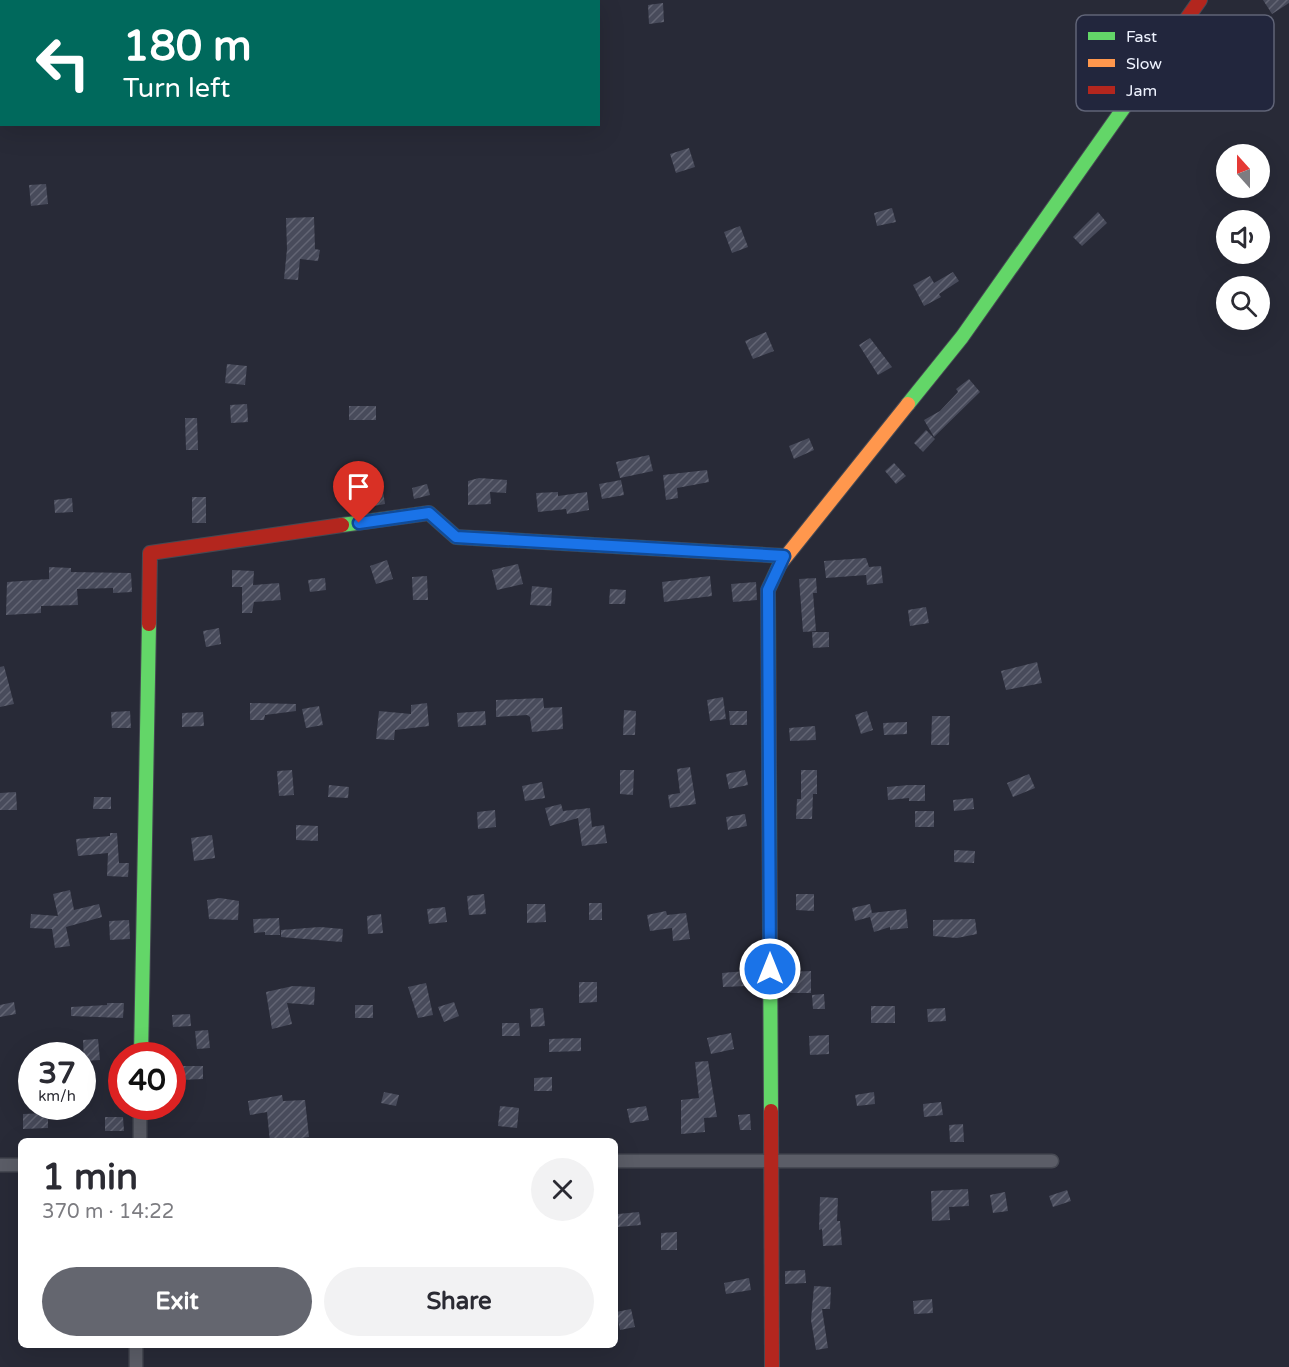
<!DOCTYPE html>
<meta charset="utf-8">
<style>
body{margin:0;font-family:"Varela Round",sans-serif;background:#f2f2f3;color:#2b2b33;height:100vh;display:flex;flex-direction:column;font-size:22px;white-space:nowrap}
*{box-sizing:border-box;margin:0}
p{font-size:20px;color:#7c7c81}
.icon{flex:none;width:33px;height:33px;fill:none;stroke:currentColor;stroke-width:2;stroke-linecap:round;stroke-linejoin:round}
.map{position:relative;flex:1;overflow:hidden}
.details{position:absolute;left:18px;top:1138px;width:600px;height:210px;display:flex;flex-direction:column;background:#fff;border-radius:9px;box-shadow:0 6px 24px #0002}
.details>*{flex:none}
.top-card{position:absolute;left:0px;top:0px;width:600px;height:126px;box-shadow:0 6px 24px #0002;background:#00695c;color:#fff;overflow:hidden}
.needle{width:39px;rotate:339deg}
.controls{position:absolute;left:1216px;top:144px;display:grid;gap:12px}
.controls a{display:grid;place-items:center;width:54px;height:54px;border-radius:50%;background:#fff;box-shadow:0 6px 24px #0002;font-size:30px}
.speed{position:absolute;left:18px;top:1042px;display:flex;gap:12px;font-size:30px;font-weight:700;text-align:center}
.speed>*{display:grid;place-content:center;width:78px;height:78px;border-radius:50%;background:#fff;box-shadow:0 6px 24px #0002;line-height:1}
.speed small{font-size:15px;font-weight:400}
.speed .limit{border:9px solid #d22;background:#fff;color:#111}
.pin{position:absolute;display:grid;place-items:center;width:51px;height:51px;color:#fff;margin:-62px -26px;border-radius:50% 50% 50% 0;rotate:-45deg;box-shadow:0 0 6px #0007}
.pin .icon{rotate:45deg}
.me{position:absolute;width:66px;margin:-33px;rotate:0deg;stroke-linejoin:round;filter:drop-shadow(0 0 4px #0008)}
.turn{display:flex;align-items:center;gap:21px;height:126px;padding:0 24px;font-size:27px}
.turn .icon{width:78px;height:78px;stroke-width:2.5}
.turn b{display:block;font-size:42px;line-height:51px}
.round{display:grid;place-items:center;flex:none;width:63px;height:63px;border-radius:32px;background:#f2f2f3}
.summary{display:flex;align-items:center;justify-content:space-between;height:102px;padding:0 24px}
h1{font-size:36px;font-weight:700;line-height:45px}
.cta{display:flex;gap:12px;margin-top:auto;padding:12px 24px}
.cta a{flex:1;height:69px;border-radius:36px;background:#64666f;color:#fff;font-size:24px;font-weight:700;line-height:69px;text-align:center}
.cta a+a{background:#f2f2f3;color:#2b2b33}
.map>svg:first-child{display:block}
</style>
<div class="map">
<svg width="1289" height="1367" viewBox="0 0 1289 1367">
<defs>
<pattern id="building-hatch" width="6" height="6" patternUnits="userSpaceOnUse" patternTransform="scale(1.5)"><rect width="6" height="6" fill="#484b5b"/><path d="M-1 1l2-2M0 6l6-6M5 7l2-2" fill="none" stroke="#636574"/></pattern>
</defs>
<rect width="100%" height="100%" fill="#282a37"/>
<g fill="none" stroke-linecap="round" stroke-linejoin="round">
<!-- river -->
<polyline stroke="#6d4d1c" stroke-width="27" points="0,1 13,0"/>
</g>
<!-- building -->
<g fill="url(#building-hatch)">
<polygon points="1263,0 1289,0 1289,3 1272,14"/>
<polygon points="663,3 664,22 649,24 648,5"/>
<polygon points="689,148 695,167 676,173 670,154"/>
<polygon points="46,184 48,204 31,206 29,185"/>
<polygon points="892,208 896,222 877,226 874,213"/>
<polygon points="1098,212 1107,223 1082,246 1073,237"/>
<polygon points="314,217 315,249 320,250 318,261 300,259 298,280 284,279 287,249 286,218"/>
<polygon points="740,226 748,247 732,253 724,232"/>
<polygon points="953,272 959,281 939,294 941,297 924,306 913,285 930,276 934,283"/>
<polygon points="766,332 774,351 753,359 745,341"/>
<polygon points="870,338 892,367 878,375 859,345"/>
<polygon points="227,364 247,366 245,385 225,383"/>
<polygon points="969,379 980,392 934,437 924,420 940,411 958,392 956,389"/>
<polygon points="247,404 248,422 231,423 230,405"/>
<rect x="349" y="406" width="27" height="14"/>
<polygon points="185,418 197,418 198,450 186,450"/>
<polygon points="926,430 935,439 923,452 914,443"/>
<polygon points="809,438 814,450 794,459 789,446"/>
<polygon points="649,455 653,471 620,478 616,462"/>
<polygon points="894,463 906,476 896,484 885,471"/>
<polygon points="707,470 709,482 677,488 678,498 666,500 663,475"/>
<polygon points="479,478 507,480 506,493 490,492 491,504 468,505 468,481"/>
<polygon points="621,480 624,495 602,499 599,484"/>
<polygon points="427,484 430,495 414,499 412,488"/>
<polygon points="383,491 385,504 368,507 366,494"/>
<polygon points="558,492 558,496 587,492 589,510 567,514 566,509 538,512 536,493"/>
<rect x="192" y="497" width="14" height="26"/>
<polygon points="72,498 73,512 55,513 54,500"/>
<polygon points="866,558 869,567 881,566 883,583 867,585 866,575 826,578 824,561"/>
<polygon points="387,560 393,579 376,584 370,566"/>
<polygon points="518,564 523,584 497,590 492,570"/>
<polygon points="49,567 71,568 71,572 131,573 132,592 113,593 113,588 77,589 78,605 41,606 41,613 6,615 7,582 49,579"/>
<polygon points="232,570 254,571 253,585 279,583 281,600 254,602 252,613 242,613 242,587 232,587"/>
<polygon points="427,576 428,600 413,600 412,577"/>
<polygon points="710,576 712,596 664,602 662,582"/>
<polygon points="325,578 326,590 310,592 308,580"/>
<polygon points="816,578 817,593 813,593 816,631 803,632 799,579"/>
<polygon points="756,582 757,600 733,602 731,584"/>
<polygon points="532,586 552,588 551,606 530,605"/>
<polygon points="610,589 626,590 625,604 609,604"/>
<polygon points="926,607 929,623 910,626 908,610"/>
<polygon points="219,628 221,644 206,647 203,631"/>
<polygon points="812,632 829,632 829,647 813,648"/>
<polygon points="1037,662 1042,683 1006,690 1001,671"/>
<polygon points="4,666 14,704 0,707 0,667"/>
<polygon points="723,697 726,719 710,721 707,700"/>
<polygon points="543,698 544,708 562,707 563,729 532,732 530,717 527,715 496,717 496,700"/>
<polygon points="250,703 296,704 296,711 265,715 264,720 250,720"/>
<polygon points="427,703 429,726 395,730 394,740 376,739 379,711 411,714 411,705"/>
<polygon points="319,706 323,725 306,728 302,709"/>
<polygon points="624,710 636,711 635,735 623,735"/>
<polygon points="130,711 131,728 112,728 111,712"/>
<polygon points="485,711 486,725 458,727 457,713"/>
<polygon points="729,711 747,711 747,725 730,725"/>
<polygon points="867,711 873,730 861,734 855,715"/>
<polygon points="203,712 204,726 182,727 182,713"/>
<polygon points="932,716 950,716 949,745 931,745"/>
<polygon points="907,722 907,734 884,735 883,723"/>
<polygon points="815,726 816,740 790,741 789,728"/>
<polygon points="690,767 696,804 670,808 668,795 680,793 677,769"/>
<polygon points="292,770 294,795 279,796 277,771"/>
<polygon points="620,770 634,770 633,795 620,794"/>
<polygon points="745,770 748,785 729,789 726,774"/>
<polygon points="801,770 817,770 817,794 813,794 812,819 796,819 797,799 801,799"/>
<polygon points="1029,774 1035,788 1013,797 1007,783"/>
<polygon points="542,782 545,798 525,801 522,786"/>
<polygon points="329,785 349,787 348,798 328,797"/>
<polygon points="909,785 925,785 925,801 909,801 909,798 888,800 887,787"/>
<polygon points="16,792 17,810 0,810 0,793"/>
<polygon points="94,797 111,797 111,809 93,809"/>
<polygon points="973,798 974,809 954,811 953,800"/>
<polygon points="561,804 563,811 590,808 592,827 604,825 607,843 582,846 578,818 550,826 545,808"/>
<polygon points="495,810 496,827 478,829 477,812"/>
<rect x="915" y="811" width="19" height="16"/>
<polygon points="745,814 747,826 728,830 726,817"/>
<polygon points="296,825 318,826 318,841 296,840"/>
<polygon points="110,833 117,833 119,863 129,863 128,877 107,876 108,853 78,856 76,839 110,836"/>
<polygon points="212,835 215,858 194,861 191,838"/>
<polygon points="954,850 975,851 974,863 954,862"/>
<polygon points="70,890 74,910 99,904 102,917 66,927 70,946 55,948 52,929 30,928 31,914 58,916 53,894"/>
<polygon points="484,894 486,914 469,915 467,896"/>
<polygon points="796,894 814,894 814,911 796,910"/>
<polygon points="220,898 239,901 238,920 209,919 207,900"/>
<rect x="589" y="903" width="13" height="17"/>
<polygon points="527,904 545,904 546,922 527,923"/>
<polygon points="870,904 872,913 906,909 908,928 890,930 890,927 874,932 870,917 855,921 852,908"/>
<polygon points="445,907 447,922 429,924 427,909"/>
<polygon points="666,911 667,915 686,913 690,939 673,941 672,928 650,931 647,915"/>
<polygon points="381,914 383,933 368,934 367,916"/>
<polygon points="279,918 280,935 265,935 265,932 254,933 253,919"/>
<polygon points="975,919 977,934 957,938 933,936 933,920"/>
<polygon points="129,920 130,939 110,940 109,921"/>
<polygon points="320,927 343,929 342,942 281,937 281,930"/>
<polygon points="746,971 747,986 723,987 722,973"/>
<polygon points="811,971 811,993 790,993 789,972"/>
<polygon points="579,982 597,982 597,1002 579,1003"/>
<polygon points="426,983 433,1015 418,1018 408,987"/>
<polygon points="293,986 315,987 314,1005 287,1003 292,1024 272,1029 266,992"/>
<polygon points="824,994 825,1009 813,1009 812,995"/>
<polygon points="14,1002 16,1014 0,1017 0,1005"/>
<polygon points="454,1002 459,1016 444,1022 438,1007"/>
<polygon points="107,1003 124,1003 123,1018 71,1016 71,1007 107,1005"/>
<rect x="355" y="1005" width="18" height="13"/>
<rect x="871" y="1006" width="24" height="17"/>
<polygon points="543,1008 545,1026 531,1027 530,1009"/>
<polygon points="945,1008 946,1021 928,1022 927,1009"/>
<polygon points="190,1014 191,1026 173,1027 172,1015"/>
<polygon points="502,1023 519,1023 520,1036 502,1036"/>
<polygon points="208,1030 210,1048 197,1049 195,1031"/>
<polygon points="731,1033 734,1049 711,1054 707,1038"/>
<polygon points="829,1035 829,1054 810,1055 809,1036"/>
<polygon points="581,1038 581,1051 549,1052 549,1039"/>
<polygon points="98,1039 100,1060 84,1061 83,1040"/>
<polygon points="708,1061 717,1117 704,1118 705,1132 681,1134 681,1100 699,1098 695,1062"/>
<polygon points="181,1066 203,1066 203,1079 181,1080"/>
<polygon points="552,1077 552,1091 534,1091 534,1078"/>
<polygon points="384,1092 399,1095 396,1106 381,1103"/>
<polygon points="874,1092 875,1104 857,1106 855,1095"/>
<polygon points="282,1095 283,1101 305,1100 309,1137 270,1142 267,1112 250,1115 248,1101"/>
<polygon points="941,1102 943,1115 924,1117 923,1104"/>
<polygon points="500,1106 519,1108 517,1128 498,1126"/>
<polygon points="646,1106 649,1120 630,1123 627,1109"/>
<polygon points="48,1113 48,1128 23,1129 23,1114"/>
<polygon points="750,1114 751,1130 740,1130 738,1115"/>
<polygon points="105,1117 123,1117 124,1131 105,1131"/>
<polygon points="963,1124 964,1142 950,1142 949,1125"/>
<polygon points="968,1189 969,1206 949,1207 950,1220 932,1221 931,1191"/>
<polygon points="1067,1190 1071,1201 1053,1207 1049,1196"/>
<polygon points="1005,1192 1008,1211 993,1213 990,1195"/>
<polygon points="820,1197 838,1198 837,1221 840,1221 842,1245 823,1246 822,1229 819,1230"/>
<polygon points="639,1212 641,1225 618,1227 618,1214"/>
<polygon points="677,1232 677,1250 661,1250 661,1233"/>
<polygon points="805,1270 806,1283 785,1284 785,1271"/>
<polygon points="749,1278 751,1290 726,1294 724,1283"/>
<polygon points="814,1286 831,1287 830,1309 822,1309 828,1348 816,1350 811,1320"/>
<polygon points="932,1299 933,1313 914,1314 913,1301"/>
<polygon points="631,1309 635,1327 620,1330 616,1312"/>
</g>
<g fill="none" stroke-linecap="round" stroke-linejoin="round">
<defs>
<g id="street">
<polyline points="140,1142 140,1107"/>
<polyline points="615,1161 1052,1161"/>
<polyline points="0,1165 21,1165"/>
<polyline points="136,1367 136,1346"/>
</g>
<g id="fast">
<polyline points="908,404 962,337 1135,92"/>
<polyline points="342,525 429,513 456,537 784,556"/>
<polyline points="141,1056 149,624"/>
<polyline points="771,1111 768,590 780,564"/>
</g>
<polyline id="slow" points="780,564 908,404"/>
<g id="jam">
<polyline points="1135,92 1200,0"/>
<polyline points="149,624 150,553 342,525"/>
<polyline points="771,1111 772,1367"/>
</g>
</defs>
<!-- street casing -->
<use href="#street" stroke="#464953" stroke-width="15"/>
<!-- fast casing -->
<use href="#fast" stroke="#464953" stroke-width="16"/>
<!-- slow casing -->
<use href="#slow" stroke="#464953" stroke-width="16"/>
<!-- jam casing -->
<use href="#jam" stroke="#464953" stroke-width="16"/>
<!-- street -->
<use href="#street" stroke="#5b5d67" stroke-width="12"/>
<!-- fast -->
<use href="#fast" stroke="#63d668" stroke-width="14"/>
<!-- slow -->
<use href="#slow" stroke="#ff974d" stroke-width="14"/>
<!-- jam -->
<use href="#jam" stroke="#b3261e" stroke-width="14"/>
</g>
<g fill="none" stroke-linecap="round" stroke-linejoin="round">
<defs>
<polyline id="route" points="359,523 429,513 456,537 784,556 768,590 770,969"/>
</defs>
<!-- route casing -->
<use href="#route" stroke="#114b97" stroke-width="15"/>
<!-- route -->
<use href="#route" stroke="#1a73e8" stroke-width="10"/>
</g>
<!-- legend -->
<rect x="1076" y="15" width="198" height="96" rx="9" fill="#22263d" stroke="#606477" stroke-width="1.5"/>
<rect x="1088" y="32" width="27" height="8" fill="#63d668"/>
<rect x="1088" y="59" width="27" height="8" fill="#ff974d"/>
<rect x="1088" y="86" width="27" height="8" fill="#b3261e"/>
<g font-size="16" fill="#eff3ff">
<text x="1126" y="42">Fast</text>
<text x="1126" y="69">Slow</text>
<text x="1126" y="96">Jam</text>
</g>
</svg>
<div class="controls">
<a><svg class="needle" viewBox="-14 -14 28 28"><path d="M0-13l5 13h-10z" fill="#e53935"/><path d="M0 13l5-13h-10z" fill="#7c7c81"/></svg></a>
<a><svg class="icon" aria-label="sound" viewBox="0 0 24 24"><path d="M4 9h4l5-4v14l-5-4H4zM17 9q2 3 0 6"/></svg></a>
<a><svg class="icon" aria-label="search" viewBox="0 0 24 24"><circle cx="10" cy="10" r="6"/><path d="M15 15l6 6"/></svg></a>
</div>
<div class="speed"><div>37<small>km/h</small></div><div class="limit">40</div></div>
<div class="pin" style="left:359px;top:523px;background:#d93025"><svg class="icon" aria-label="arrive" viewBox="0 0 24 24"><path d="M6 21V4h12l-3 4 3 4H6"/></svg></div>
<svg class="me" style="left:770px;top:969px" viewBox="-20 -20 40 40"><circle r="17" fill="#1a73e8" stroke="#fff" stroke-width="3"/><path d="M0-11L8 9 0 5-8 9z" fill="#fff"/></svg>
<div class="top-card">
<div class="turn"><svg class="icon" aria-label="left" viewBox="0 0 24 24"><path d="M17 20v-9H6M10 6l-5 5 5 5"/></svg><div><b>180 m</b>Turn left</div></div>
</div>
<section class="details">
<div class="summary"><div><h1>1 min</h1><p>370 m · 14:22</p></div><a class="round"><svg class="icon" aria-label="close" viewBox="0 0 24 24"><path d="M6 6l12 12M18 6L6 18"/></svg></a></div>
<div class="cta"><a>Exit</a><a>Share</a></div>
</section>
</div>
